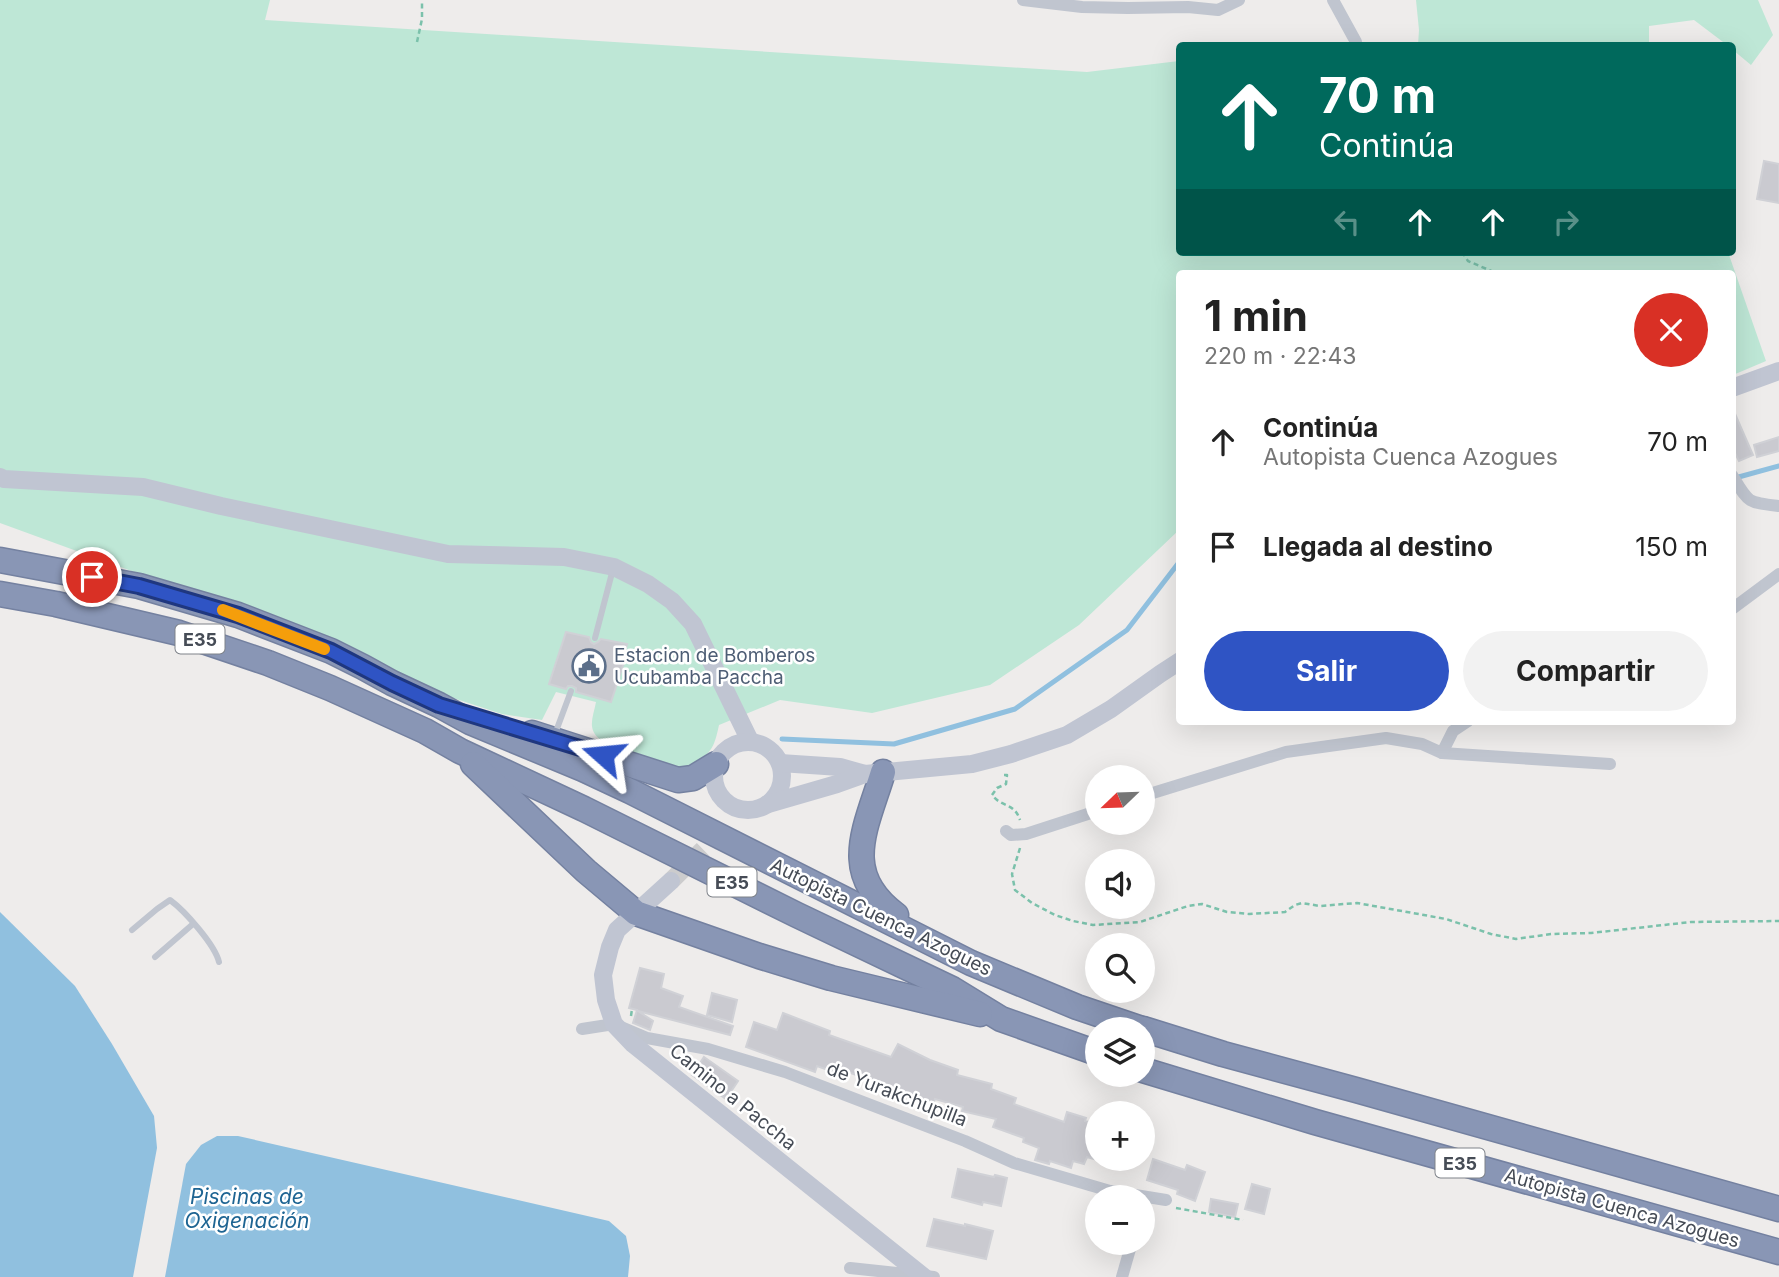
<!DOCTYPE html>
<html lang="es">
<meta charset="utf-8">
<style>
body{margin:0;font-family:Inter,sans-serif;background:#f2f2f2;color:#222;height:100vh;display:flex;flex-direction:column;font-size:26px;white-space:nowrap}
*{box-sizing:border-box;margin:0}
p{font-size:23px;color:#767676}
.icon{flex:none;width:38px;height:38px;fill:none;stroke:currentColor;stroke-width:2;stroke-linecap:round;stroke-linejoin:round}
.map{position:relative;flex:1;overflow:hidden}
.sheet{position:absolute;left:1176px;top:270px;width:560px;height:455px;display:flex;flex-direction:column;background:#fff;border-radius:7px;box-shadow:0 7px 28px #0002}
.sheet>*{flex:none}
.guide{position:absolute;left:1176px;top:42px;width:560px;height:214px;border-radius:7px;box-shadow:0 7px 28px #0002;background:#00695c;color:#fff;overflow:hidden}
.needle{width:46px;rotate:247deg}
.controls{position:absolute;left:1085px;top:765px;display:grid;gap:14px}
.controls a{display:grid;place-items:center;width:70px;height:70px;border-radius:50%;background:#fff;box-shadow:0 7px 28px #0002;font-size:35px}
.pin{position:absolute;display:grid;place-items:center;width:60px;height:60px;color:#fff;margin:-30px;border:4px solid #fff;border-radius:50%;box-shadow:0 2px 7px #0007}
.me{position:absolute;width:77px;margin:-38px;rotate:288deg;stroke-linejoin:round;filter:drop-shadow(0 0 5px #0008)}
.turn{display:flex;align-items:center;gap:24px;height:147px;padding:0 28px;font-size:32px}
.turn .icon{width:91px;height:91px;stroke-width:2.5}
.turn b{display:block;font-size:49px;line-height:60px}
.lanes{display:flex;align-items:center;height:66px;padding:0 28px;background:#0003;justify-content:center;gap:35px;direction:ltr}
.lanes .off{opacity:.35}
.round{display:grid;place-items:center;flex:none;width:74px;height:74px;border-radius:37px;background:#f2f2f2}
.overview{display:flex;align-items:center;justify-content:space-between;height:119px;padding:0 28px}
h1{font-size:42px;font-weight:700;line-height:52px}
.button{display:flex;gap:14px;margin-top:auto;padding:14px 28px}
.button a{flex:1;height:80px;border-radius:42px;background:#2f54c4;color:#fff;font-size:28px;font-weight:700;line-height:80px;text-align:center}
.button a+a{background:#f2f2f2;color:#222}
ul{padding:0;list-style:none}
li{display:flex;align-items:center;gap:21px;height:105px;padding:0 28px}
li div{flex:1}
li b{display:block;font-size:26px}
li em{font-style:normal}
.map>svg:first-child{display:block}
</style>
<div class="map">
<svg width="1779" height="1277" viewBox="0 0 1779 1277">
<rect width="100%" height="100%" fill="#eeeceb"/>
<!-- green -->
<g fill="#bee7d6">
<path d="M0,0H270L265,20L1087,72L1179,61L1180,252H1728L1766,361L1733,375L1732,273H1180L1179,530L1079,625L990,685L872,713L780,700L719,725C713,754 709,754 684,769L662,765L602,741C586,730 593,718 596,702L556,692L542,720L502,714L444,695L309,636L0,523Z"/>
<polygon points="1416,0 1758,0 1773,35 1751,65 1733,50 1732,46 1727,45 1694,20 1649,26 1649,45 1418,45 1419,30"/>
</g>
<!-- water -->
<g fill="#90c0df">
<polygon points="0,912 75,986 112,1044 154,1116 157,1148 133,1277 0,1277"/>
<polygon points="217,1136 238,1136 609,1221 626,1236 630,1256 628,1277 165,1277 186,1164 201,1145"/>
</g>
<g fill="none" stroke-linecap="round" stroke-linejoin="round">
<!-- stream -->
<g stroke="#90c0df" stroke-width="5">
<polyline points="1735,478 1779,466"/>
<polyline points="782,739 894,744 1015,709 1127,630 1180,561"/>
</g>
</g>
<!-- building -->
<g fill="#cacad0" stroke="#d0d1d6" stroke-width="2">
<polygon points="1764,161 1779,164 1779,203 1757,199"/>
<polygon points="1732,407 1753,455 1739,461 1732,447"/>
<polygon points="1779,437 1779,451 1757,457 1754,445"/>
<polygon points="566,632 589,637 591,642 594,644 598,642 601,639 627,644 625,652 627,653 611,702 576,692 576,688 572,686 568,686 566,689 549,684"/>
<polygon points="640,968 664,974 661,988 683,996 679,1007 733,1026 730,1035 638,1011 653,1021 650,1030 633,1023 637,1010 629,1008"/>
<polygon points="712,993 737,1000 732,1022 707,1015"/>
<polygon points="783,1013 830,1031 829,1035 891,1057 898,1044 930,1060 958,1070 957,1075 992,1084 991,1089 1016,1098 1014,1104 1064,1122 1067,1112 1086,1118 1085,1121 1097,1124 1097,1160 1087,1157 1084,1164 1073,1161 1071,1168 1050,1161 1049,1164 1035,1160 1039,1148 1023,1142 1024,1138 993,1127 996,1119 962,1111 963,1107 935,1099 933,1104 904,1094 903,1096 873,1081 848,1072 847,1077 817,1066 815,1072 746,1047 754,1022 777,1030"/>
<polygon points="704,1057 738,1081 726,1099 692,1075"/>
<polygon points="1153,1159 1185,1170 1187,1165 1205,1172 1195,1201 1177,1194 1178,1190 1147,1180"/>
<polygon points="958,1169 994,1177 995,1175 1007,1178 1001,1206 983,1202 982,1205 952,1197"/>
<polygon points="1252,1184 1270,1189 1264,1214 1245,1209"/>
<polygon points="1211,1199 1238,1204 1235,1217 1209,1212"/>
<polygon points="934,1219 965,1226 965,1224 993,1231 986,1259 927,1246"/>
</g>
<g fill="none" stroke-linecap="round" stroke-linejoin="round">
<!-- secondary-tunnel -->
<polyline stroke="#cccccd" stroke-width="18" stroke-dasharray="18 9" stroke-linecap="butt" points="671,881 723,830"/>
<defs>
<g id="highway">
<polyline points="0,560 139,586 238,615 331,651 363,667 392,683 439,705 470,722 583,769 630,791 971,963 1077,1007 1142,1029"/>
<polyline points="0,594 56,604 179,633 268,663 330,688 425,731 460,751 584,809 797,915 952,989 1001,1019 1097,1053"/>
<polyline points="532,733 678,780 693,778 716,764"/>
<polyline points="473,764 586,871 636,913 759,956 831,978 980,1014"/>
<path d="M883,772C866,828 839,873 896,915"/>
<polyline points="1143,1029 1223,1054 1356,1090 1779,1209"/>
<polyline points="1143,1070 1315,1122 1779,1252"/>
</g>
</defs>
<!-- highway casing -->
<use href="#highway" stroke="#7481a0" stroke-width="27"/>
<!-- path -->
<g stroke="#7bc1ab" stroke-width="2.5" stroke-dasharray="5 3.5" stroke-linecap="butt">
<polyline points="417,42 422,19 422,0"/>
<polyline points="1462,252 1468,261 1496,273"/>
<path d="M1004,775H1007L1006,784L997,788L992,795C1002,808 1014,802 1020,820"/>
<polyline points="1020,848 1012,874 1015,890 1032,903 1055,915 1073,921 1093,925 1140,922 1188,906 1202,904 1227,912 1249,914 1285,912 1295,905 1302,903 1320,906 1357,903 1446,919 1491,934 1516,939 1551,934 1591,933 1691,922 1779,921"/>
<polyline points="631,1016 632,1009"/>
<polyline points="1176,1208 1243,1220"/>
</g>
<!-- lane -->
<g stroke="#c0c5cf" stroke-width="6">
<polyline points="595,638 613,569"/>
<polyline points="555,734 571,691"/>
<path d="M132,930L157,909L170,900C185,911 215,945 219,962"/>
<polyline points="155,957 193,924"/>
</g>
<!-- street -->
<g stroke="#c0c5cf" stroke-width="12">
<polyline points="1023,0 1082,7 1128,8 1188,7 1218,10 1239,0"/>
<polyline points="1333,0 1356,42 1356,46"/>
<path d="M1732,475C1749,503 1746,502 1779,506"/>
<polyline points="1732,609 1779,574"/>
<polyline points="1442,753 1610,764"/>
<polyline points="1143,796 1286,752 1386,738 1422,744 1442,753 1453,731 1468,721"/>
<polyline points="1006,831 1011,835 1026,834 1097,811"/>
<polyline points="582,1029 614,1024 647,1038 708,1049 785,1072 965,1141 1014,1163 1110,1191 1166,1200"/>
<polyline points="850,1268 934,1277"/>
<polyline points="1122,1277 1132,1242"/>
</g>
<!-- secondary -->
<g stroke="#c0c5d2" stroke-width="18">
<polyline points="1732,388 1779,371"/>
<polyline points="0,477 4,479 143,487 221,506 448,554 564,557 614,567 648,584 672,601 693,624 750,741"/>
<circle cx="748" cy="776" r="34"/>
<polyline points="780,763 840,767 865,774"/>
<polyline points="768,804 837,784 865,774 972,764 1011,754 1067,735 1111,709 1160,674 1180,661"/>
<polyline points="671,881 617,930 610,947 603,975 606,1000 614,1024 633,1044 924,1277"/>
</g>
<!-- highway -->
<use href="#highway" stroke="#8996b5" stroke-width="24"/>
</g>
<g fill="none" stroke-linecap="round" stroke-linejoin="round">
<defs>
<polyline id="route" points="92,577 139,586 238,615 331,651 392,683 439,705 603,755"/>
</defs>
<!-- route casing -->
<use href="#route" stroke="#1f377f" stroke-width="18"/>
<!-- route -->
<use href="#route" stroke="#2f54c4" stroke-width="12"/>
<!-- slow -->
<polyline stroke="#f59e0b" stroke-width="12" points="223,610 324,649"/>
</g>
<!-- icons -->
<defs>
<symbol id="civic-ring" viewBox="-11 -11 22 22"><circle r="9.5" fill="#fff" stroke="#5c6f8a" stroke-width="1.5"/><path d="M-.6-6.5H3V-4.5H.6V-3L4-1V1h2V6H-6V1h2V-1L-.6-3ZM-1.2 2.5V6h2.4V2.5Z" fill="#5c6f8a"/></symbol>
</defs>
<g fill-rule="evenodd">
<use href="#civic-ring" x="570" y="647" width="38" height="38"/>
</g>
<g text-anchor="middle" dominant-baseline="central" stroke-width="5" stroke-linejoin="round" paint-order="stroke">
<!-- shield labels -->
<g fill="#fff" stroke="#7e8289" stroke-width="2">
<rect x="175.5" y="624.5" width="49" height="29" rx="5"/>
<rect x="707.5" y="867.5" width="49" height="29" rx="5"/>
<rect x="1435.5" y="1148.5" width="49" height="29" rx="5"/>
</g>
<g font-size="18" font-weight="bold" fill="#464c56">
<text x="200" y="639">E35</text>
<text x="732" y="882">E35</text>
<text x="1460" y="1163">E35</text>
</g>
<!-- service labels -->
<g font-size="19" fill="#4e5e75" stroke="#fff" text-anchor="start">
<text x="614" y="655">Estacion de Bomberos<tspan x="614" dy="22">Ucubamba Paccha</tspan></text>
</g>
<!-- street labels -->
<g font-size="19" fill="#464c56" stroke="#fff">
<text transform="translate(881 917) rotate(26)">Autopista Cuenca Azogues</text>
<text transform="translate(897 1094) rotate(21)">de Yurakchupilla</text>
<text transform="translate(733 1097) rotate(39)">Camino a Paccha</text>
<text transform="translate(1622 1208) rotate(16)">Autopista Cuenca Azogues</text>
</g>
<!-- water labels -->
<g font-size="21" font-style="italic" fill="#1d6492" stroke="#fff">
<text x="247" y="1196">Piscinas de<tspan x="247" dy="24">Oxigenación</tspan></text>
</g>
</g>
</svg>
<div class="controls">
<a><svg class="needle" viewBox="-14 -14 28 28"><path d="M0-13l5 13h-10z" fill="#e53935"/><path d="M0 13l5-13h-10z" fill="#767676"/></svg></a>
<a><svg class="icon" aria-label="sound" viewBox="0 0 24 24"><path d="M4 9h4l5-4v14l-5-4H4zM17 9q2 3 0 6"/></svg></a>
<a><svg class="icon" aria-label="search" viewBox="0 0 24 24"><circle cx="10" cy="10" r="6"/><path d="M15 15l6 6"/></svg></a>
<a><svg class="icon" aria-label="layers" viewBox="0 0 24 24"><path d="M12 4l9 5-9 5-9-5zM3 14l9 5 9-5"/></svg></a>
<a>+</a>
<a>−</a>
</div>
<div class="pin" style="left:92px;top:577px;background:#d93025"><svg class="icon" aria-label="arrive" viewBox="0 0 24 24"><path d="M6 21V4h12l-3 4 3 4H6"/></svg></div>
<svg class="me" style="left:603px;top:755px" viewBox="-20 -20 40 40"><path d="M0-17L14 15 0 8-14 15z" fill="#2f54c4" stroke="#fff" stroke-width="4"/></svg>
<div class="guide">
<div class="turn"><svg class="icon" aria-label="ahead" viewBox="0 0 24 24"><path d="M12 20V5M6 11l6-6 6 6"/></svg><div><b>70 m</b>Continúa</div></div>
<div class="lanes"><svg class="icon off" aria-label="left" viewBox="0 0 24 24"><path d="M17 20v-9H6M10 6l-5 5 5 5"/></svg><svg class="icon" aria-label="ahead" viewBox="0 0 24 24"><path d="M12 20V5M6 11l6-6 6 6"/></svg><svg class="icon" aria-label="ahead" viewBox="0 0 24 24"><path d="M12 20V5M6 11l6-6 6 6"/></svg><svg class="icon off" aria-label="right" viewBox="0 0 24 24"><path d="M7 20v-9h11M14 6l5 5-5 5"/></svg></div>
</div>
<section class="sheet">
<div class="overview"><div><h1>1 min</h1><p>220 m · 22:43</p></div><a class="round" style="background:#d93025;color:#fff"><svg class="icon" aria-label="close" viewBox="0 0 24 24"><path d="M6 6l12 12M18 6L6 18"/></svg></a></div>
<ul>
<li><svg class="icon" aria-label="ahead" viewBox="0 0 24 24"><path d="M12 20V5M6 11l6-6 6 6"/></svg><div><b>Continúa</b><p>Autopista Cuenca Azogues</p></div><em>70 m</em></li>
<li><svg class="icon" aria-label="arrive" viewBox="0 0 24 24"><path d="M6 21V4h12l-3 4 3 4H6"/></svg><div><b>Llegada al destino</b></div><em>150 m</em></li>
</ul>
<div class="button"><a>Salir</a><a>Compartir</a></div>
</section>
</div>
